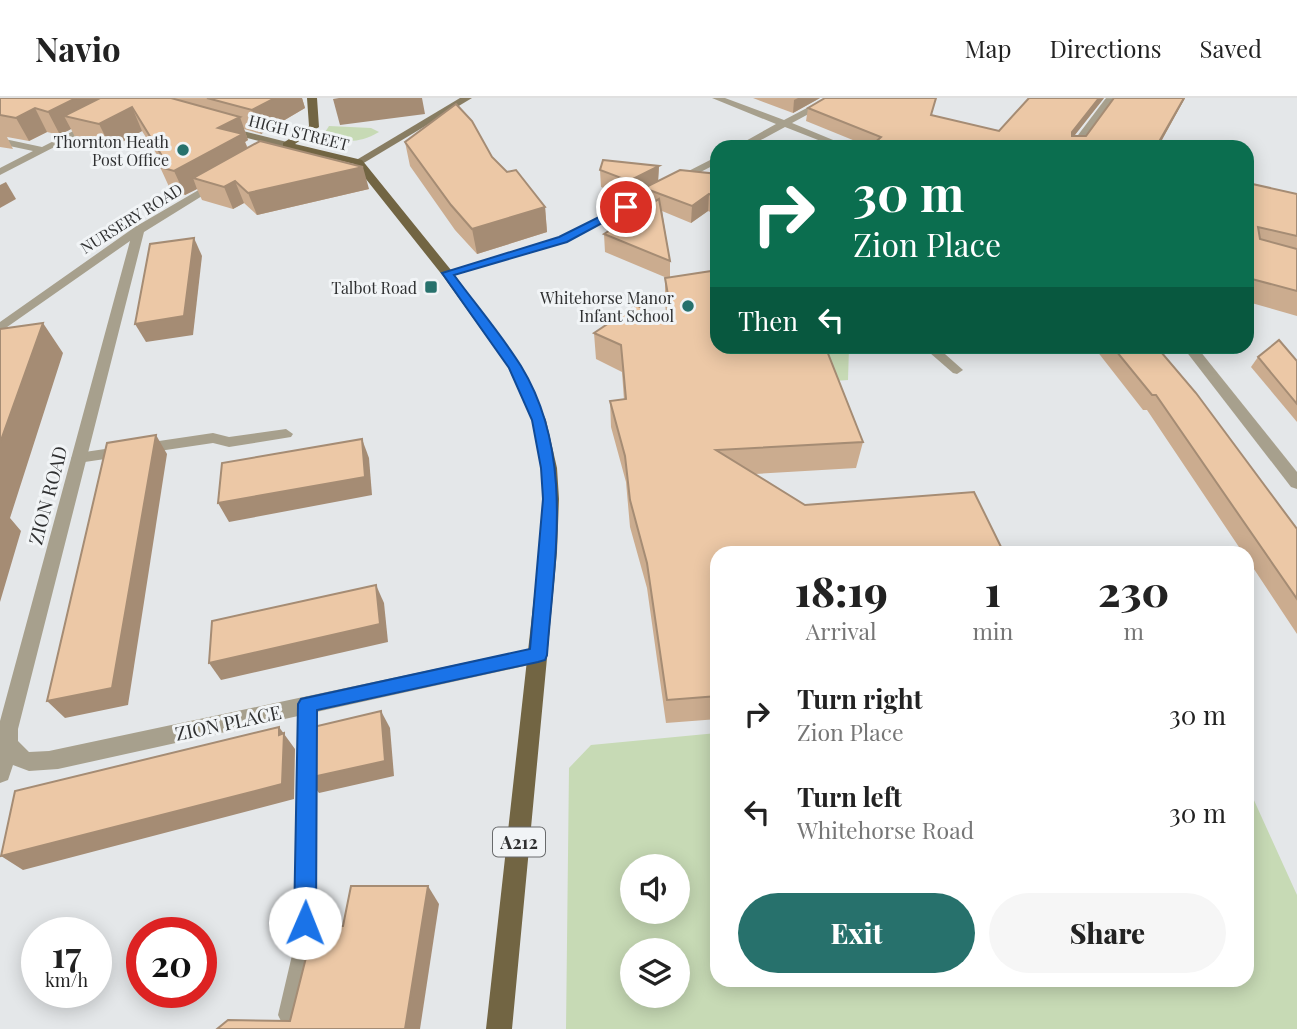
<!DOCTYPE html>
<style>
body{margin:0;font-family:"Playfair Display",serif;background:#f6f6f6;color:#222;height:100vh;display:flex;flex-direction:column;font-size:26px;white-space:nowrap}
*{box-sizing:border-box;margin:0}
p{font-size:23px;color:#767676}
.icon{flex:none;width:38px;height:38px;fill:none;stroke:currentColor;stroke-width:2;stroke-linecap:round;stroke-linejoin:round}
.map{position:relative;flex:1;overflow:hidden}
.side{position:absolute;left:710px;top:448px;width:544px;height:441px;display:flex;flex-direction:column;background:#fff;border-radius:21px;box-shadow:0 4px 18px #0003}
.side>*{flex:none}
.guide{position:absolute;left:710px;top:42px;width:544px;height:214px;border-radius:21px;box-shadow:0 4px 18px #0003;background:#0b6e4f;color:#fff;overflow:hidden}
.fabs{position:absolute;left:620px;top:756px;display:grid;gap:14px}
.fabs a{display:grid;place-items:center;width:70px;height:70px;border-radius:50%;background:#fff;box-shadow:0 4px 18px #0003;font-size:35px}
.speed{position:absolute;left:21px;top:819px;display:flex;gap:14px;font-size:35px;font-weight:700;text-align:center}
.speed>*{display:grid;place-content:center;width:91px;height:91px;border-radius:50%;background:#fff;box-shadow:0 4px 18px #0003;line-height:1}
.speed small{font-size:18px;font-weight:400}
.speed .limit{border:10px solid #d22;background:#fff;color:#111}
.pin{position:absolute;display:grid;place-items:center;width:60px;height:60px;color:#fff;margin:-30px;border:4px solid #fff;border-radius:50%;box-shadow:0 2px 7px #0007}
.me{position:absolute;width:77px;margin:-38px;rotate:1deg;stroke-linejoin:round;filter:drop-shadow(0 0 5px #0008)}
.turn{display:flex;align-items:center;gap:24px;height:147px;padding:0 28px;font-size:32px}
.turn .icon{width:91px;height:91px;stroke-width:2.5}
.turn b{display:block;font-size:49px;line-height:60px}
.then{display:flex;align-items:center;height:66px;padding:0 28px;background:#0003;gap:14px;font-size:26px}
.eta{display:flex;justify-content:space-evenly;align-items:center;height:119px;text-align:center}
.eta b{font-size:42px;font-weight:800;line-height:49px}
.primary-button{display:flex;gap:14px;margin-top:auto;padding:14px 28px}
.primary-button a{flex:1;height:80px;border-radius:42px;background:#27716c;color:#fff;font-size:28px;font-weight:800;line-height:80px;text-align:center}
.primary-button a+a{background:#f6f6f6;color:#222}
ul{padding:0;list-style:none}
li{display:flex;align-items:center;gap:21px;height:98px;padding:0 28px}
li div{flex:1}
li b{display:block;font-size:26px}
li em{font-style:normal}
header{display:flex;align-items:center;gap:42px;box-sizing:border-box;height:98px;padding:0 35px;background:#fff;border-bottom:2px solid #e0e0e0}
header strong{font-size:33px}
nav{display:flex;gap:38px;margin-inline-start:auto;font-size:24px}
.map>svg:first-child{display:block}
</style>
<header>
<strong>Navio</strong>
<nav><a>Map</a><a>Directions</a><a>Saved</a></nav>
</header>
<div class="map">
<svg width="1297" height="931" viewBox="0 0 1297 931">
<rect width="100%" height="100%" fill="#e4e7e9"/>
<!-- green -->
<g fill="#c7dab5" fill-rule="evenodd">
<path d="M329,28L371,30L379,34C358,46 346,44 322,39Z"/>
<polygon points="809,249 849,249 848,282 822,284"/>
<path d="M717,635L718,882H1248V689L1297,797V931H566L569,670L591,647ZM632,768H677V814H632ZM632,852H677V898H632Z"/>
</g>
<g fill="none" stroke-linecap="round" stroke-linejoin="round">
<!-- service -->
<g fill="#a7a08d" fill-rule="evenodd">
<polygon points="922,248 936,248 963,272 957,276 953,275"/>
<polygon points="286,331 293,336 291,339 229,349 213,345 78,365 71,360 78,355 213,335 229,339"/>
<polygon points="308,598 314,600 317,606 315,853 302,917 298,925 290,929 282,925 278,917 293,853 299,606 302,600"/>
</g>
<!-- minor -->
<g fill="#a7a08d" fill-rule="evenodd">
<polygon points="712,0 725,0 784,22 826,0 838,0 792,25 850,49 836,49 785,29 748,49 735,49 776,26"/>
<polygon points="1106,0 1116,0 1079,49 1069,49"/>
<polygon points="91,24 99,26 0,77 0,70 33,53 0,46 0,40 42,49"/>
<polygon points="718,58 718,65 567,143 451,178 441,175 559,139"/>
<polygon points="214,83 223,85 144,134 18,631 18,643 29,654 49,653 538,549 545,551 548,557 545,563 538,565 58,671 29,673 13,667 8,682 0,685 0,623 130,143 0,234 0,224 135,129"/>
<polygon points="1182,248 1196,248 1297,374 1297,391 1291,389"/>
</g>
<!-- secondary -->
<g fill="#887d62" fill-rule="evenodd">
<polygon points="460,0 472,0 362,66 353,64"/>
<polygon points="223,28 291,45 292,47 287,50 220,33 220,29"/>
</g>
<!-- primary -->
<polygon fill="#726543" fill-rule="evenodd" points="307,0 317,0 319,29 295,46 362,62 451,172 522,269 546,322 557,370 559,401 557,454 512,931 486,931 539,454 543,401 541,370 532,322 508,269 443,178 354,66 283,49 283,45 309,28"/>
</g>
<!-- wall -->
<g fill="#cbac8f">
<polygon points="0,0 302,0 305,10 261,36 244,31 248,42 245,44 248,50 369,91 257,117 244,105 233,111 202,102 197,91 185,97 171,93 160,69 161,63 142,33 111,50 76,41 71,31 60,37 47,34 29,43 7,39 13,51 0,49"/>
<polygon points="753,0 820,0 793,15"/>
<polygon points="1029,0 1104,0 1074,38 1086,38 1185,0 1158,49 870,49 806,23 808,10 932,17 999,33"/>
<polygon points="405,44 492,59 507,74 545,109 547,134 477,156 455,132 410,68"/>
<polygon points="659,68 658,82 718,76 718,117 708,113 691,125 662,113 670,163 670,179 863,344 856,370 755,376 718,455 718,621 666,625 647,490 630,429 626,384 611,329 610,303 624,302 622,274 596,261 594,235 667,222 665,206 665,180 667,180 605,154 604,136 649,108 644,106 644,93 629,100 601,89 600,72"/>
<polygon points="1248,85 1297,96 1297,218 1248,204"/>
<polygon points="1093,248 1156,248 1297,431 1297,536 1248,462 1248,455 1243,455 1147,312 1143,312"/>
<polygon points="1258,259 1297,263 1297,324 1251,269"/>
</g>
<!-- shaded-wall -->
<g fill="#a58c74">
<polygon points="76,0 117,0 64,18 71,31 60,37 48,14"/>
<polygon points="275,0 302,0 305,10 261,36 252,12"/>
<polygon points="339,0 422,0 425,16 340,27 333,1"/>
<polygon points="798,0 820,0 793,15 794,2"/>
<polygon points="1099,0 1104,0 1067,47 1072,34"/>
<polygon points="1184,0 1185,0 1158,49 1156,49"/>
<polygon points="132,9 142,33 111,50 99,26"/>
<polygon points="35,10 47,34 29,43 16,20"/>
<polygon points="240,19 248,42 245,44 251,60 193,80 197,91 185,97 174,73 218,30"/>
<polygon points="659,68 658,85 644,90 644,93 629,100 629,83"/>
<polygon points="363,69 369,91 257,117 248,95"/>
<polygon points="235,83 244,105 233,111 224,89"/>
<polygon points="6,84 16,101 0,110 0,87"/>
<polygon points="709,96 708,113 691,125 692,108"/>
<polygon points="545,109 547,134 477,156 472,131"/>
<polygon points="194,140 202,158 193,237 146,244 135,226"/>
<polygon points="43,225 63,255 10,420 21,433 0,504 0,345"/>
<polygon points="156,337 167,356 128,607 65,620 47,603"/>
<polygon points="362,341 369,360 372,397 229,424 218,405"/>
<polygon points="376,487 384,505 388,544 221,582 209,565"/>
<polygon points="381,613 390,630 394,678 319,695 308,680"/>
<polygon points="279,629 295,651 294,701 23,772 1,758 279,637"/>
<polygon points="428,788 439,806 420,931 405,931"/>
</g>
<!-- building -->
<g fill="#ecc8a6" stroke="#a58c74" stroke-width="2">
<polygon points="0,0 76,0 48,14 35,10 16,20 0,17"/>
<polygon points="100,0 171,0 240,19 218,30 243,36 174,73 160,69 162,58 132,9 99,26 64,18"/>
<polygon points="207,0 275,0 252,12"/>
<polygon points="825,0 936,0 931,17 999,33 1029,0 1099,0 1072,34 1072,38 1086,38 1114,0 1184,0 1156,49 870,49 881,39 808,10"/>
<polygon points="456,6 472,23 492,59 507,74 516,72 545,109 472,131 451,107 405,44"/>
<polygon points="260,43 363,69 248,95 235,83 224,89 193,80"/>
<polygon points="603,62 659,68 629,83 600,72"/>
<polygon points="680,72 718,76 718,100 709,96 692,108 644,90"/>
<polygon points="1248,85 1297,96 1297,138 1258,129 1260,141 1297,151 1297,193 1248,180"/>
<polygon points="659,101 670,163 604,136"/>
<polygon points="194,140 184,218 135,226 150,146"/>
<polygon points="718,172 718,248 825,248 863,344 716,352 805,407 974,394 1004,455 718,455 718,598 667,602 647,465 630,402 625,358 610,303 626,301 621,247 594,235 636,207 673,225 665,180"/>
<polygon points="43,225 0,345 0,231"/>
<polygon points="1279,242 1297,263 1297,306 1258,259"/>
<polygon points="1112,248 1156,248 1196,295 1297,431 1297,501 1156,297 1152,297"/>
<polygon points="156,337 112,590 47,603 107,345"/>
<polygon points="362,341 365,379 218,405 222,365"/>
<polygon points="376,487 380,526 209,565 212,523"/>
<polygon points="381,613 385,663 308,680 309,630"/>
<polygon points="279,629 279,637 284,635 282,686 1,758 15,693"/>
<polygon points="351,788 428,788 405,931 217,931 228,922 290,923 314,828 343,828"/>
</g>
<!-- route -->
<path fill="#1a73e8" stroke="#114b97" stroke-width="2" d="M623,107L632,109L567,144L454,177C476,207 501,236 521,268C575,356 554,460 547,557L545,562L538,564L317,612L316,825L312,833L305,836L297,833L294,825L298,606L301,601L530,551L543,401L541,370L532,322L509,270L442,175L559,139Z"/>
<!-- markers -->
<g fill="#27716c" stroke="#f1f4f6" stroke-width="2.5">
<circle cx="183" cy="52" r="7"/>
<rect x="424" y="182" width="14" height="14" rx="3.5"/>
<circle cx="688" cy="208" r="7"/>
</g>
<g text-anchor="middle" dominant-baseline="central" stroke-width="6" stroke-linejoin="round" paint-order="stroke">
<!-- far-street labels -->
<g font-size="16" fill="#2f3031" stroke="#f1f4f6">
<text transform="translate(299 34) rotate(14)">HIGH STREET</text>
<text transform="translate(131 120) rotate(-32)">NURSERY ROAD</text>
</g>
<!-- far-poi labels -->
<g font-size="16" fill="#2f3031" stroke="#f1f4f6" text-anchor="end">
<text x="169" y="43">Thornton Heath<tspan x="169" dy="18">Post Office</tspan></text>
<text x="417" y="189">Talbot Road</text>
<text x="674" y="199">Whitehorse Manor<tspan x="674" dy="18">Infant School</tspan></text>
</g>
<!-- shield labels -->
<rect fill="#f1f4f6" stroke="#696b6c" stroke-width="2" x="493" y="729.5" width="52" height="29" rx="5"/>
<g font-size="18" font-weight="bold" fill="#2f3031">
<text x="519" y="744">A212</text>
</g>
<!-- street labels -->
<g font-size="19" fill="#2f3031" stroke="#f1f4f6">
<text transform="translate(47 397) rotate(-75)">ZION ROAD</text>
<text transform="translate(228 624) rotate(-12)">ZION PLACE</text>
</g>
</g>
</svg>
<div class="fabs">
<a><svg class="icon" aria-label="sound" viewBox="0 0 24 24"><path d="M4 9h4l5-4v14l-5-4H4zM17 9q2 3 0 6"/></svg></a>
<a><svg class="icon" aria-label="layers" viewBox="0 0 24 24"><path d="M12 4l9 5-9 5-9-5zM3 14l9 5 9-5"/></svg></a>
</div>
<div class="speed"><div>17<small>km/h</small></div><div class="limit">20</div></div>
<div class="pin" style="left:626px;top:109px;background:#d93025"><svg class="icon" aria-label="arrive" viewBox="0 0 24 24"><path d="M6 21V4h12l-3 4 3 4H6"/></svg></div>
<svg class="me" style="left:305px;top:825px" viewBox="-20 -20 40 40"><circle r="19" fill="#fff"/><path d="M0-13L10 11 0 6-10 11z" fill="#1a73e8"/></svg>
<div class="guide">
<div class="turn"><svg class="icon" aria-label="right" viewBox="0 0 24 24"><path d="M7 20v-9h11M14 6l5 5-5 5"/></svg><div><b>30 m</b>Zion Place</div></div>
<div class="then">Then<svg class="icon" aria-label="left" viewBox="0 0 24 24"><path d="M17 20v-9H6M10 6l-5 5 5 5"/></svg></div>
</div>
<section class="side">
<div class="eta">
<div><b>18:19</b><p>Arrival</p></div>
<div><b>1</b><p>min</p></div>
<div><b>230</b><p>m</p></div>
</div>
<ul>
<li><svg class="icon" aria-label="right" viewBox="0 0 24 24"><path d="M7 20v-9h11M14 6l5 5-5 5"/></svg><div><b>Turn right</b><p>Zion Place</p></div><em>30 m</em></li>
<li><svg class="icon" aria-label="left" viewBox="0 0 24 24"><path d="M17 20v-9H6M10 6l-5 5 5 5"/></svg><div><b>Turn left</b><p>Whitehorse Road</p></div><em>30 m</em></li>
</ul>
<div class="primary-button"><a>Exit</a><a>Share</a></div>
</section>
</div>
